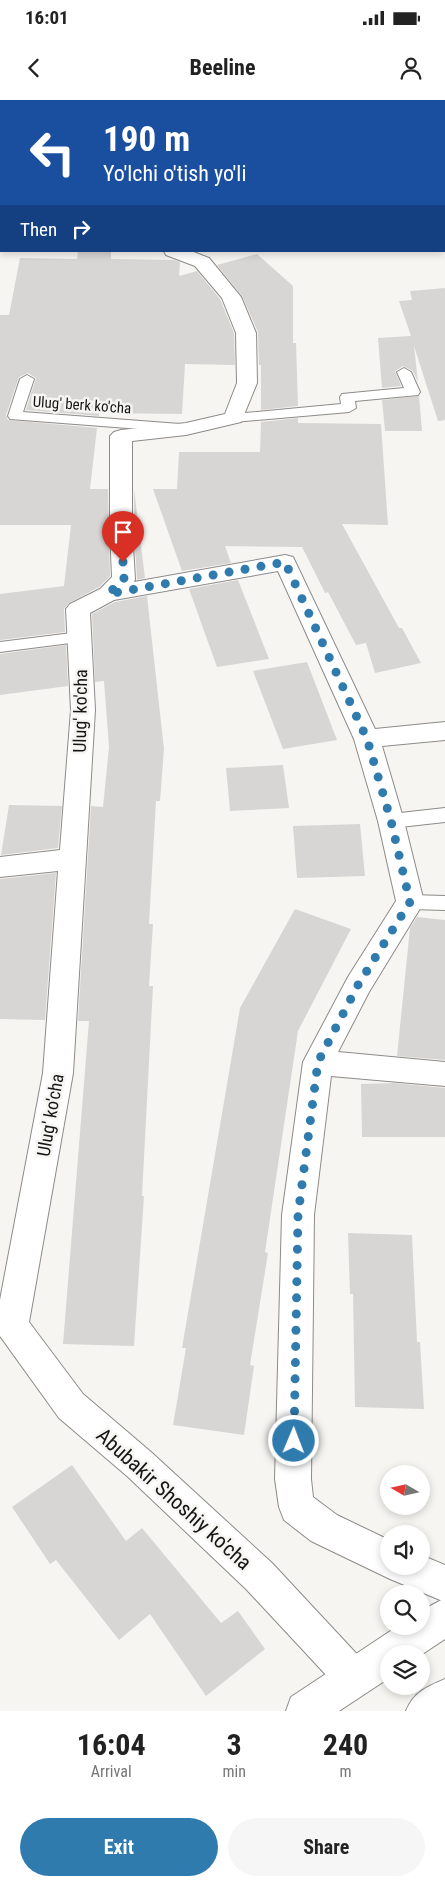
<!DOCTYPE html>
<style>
body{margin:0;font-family:"Roboto Condensed",sans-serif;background:#f6f6f6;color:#222;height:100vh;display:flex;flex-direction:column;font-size:19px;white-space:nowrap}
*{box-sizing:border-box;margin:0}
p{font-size:16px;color:#767676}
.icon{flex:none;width:28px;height:28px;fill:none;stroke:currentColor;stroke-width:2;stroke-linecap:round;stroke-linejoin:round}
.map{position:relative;height:1611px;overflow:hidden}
.details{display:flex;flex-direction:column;background:#fff;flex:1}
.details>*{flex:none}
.hud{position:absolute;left:0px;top:0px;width:445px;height:152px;box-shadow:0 2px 8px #0003;background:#1a4fa0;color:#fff;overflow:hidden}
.needle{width:32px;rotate:279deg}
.tools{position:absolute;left:380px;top:1365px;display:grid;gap:10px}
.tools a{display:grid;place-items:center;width:50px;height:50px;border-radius:50%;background:#fff;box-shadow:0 2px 8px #0003;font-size:25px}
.pin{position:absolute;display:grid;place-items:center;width:42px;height:42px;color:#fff;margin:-51px -21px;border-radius:50% 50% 50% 0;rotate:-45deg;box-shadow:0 0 5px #0007}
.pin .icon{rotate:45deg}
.me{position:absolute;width:55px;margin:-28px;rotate:1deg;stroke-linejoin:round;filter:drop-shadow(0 0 4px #0008)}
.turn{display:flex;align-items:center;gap:18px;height:105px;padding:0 20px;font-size:22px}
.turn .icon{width:65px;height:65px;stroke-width:2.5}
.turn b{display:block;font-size:35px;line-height:42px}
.then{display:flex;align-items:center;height:48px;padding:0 20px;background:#0003;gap:10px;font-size:19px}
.eta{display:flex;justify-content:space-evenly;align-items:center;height:85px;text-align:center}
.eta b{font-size:30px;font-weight:700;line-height:35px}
.primary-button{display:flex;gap:10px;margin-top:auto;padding:10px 20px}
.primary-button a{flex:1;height:58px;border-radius:30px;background:#307bae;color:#fff;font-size:20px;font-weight:700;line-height:58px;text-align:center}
.primary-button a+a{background:#f6f6f6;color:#222}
.status{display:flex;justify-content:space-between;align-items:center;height:35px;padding:0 25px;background:#fff;direction:ltr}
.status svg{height:14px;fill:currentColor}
header{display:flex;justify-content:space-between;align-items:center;height:65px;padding:0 20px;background:#fff;font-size:22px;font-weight:700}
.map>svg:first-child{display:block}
</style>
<div class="status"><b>16:01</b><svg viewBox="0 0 49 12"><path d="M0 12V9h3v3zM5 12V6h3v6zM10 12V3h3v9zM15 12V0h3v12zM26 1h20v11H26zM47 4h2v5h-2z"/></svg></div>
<header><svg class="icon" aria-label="back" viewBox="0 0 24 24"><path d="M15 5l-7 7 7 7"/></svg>Beeline<svg class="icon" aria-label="person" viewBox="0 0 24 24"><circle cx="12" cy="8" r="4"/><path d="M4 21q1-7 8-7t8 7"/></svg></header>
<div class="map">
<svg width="445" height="1611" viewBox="0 0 445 1611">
<rect width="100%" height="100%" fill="#f7f5f2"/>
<!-- building -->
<g fill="#d8d6d4">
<polygon points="78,151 111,151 111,159 174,160 180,162 179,176 197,171 220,199 234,233 235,265 185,264 182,314 99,313 99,316 26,310 36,278 28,273 19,277 6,315 8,320 97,328 90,389 108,389 110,476 99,487 69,503 64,509 65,532 0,540 0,494 64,486 71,425 0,425 0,215 9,215 20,158 77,159"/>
<polygon points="257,154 293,186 293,243 296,243 298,306 261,310 261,265 259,265 258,232 242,196 217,165"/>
<polygon points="445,188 445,320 438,321 414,246 418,282 413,271 403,266 395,271 401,286 382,288 378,238 411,236 399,201 412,200 410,191"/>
<polygon points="419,296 422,331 385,331 382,300"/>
<polygon points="298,318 298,323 381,324 388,425 342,424 399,528 402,528 421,563 375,573 366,543 356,545 328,492 325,493 302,447 225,446 231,463 182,471 153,389 177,389 179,352 260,352 261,322"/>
<polygon points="134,389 145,478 137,480 134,429"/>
<polygon points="238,480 269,559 217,567 189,489"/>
<polygon points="147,496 164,649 160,701 156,701 149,824 153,824 149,886 153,886 142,1096 144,1096 134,1246 63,1244 88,933 89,921 78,921 91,706 103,707 109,647 104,581 95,582 92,514 115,502"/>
<polygon points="66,545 68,586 0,595 0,554"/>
<polygon points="307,562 337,640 283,649 253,571"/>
<polygon points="283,665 289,708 230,711 226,668"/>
<polygon points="9,705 62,706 58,748 1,755"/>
<polygon points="360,724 365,776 297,778 293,726"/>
<polygon points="56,773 45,920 0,919 0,779"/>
<polygon points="295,809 351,829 298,931 265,1152 268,1153 250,1265 254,1266 244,1335 173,1325 186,1248 182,1248 240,908"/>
<polygon points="417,817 445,820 445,960 397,956 410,828"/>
<polygon points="394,983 445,988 445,1037 362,1037 361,984"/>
<polygon points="348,1133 412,1135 417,1242 420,1242 424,1309 355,1307 353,1194 350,1194"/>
<polygon points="72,1365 126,1441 142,1428 221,1523 238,1511 265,1549 206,1596 150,1514 119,1540 56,1460 50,1464 12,1407"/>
</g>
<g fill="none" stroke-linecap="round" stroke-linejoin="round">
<defs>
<g id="service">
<polygon points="215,0 227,0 227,1 216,1"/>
<polygon points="404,268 411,272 420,292 418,295 355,301 356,308 349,312 234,322 229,321 227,318 229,315 234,314 341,304 340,297 342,294 404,288 397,272"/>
<polygon points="27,275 34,279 23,312 180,324 185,325 187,328 185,331 180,332 10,319 8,316 20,279"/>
<polygon points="80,532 86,533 88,537 86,541 0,552 0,542"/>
<polygon points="445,708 445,722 391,728 385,726 382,721 385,716 391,714"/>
<polygon points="410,795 445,796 445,810 410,809 403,807 401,802 403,797"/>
</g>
<polygon id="minor" points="164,151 191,151 209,158 241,197 256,233 257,283 241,322 186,335 132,341 132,429 135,479 134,482 285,455 293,457 375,629 445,622 445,640 382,646 404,721 424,802 369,892 338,952 445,962 445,986 331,976 314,1115 311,1379 313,1397 337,1415 389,1440 389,1466 421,1466 421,1455 445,1465 445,1502 390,1479 311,1441 284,1420 279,1407 275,1379 282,1115 303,962 348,877 396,801 378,721 354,639 278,471 114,500 90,513 95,610 73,973 29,1222 83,1294 151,1352 272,1463 367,1565 373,1578 367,1591 354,1597 341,1591 246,1489 127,1376 59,1318 0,1236 0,1200 43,973 58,771 0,777 0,757 60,750 71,610 66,509 70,504 100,489 112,477 110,429 110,336 114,332 121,330 186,323 225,314 237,283 236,233 222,198 195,166 166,155"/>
<g id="primary">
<rect x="0" y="51" width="1" height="10"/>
<rect x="444" y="54" width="1" height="10"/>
<polygon points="445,1498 445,1539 421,1555 389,1554 389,1578 339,1611 286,1611 291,1597 398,1526 421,1526 421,1511"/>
<path d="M445,1579V1611H406C414,1592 426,1587 445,1579Z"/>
</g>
</defs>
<!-- service casing -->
<use href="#service" stroke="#8d8b89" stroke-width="2"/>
<!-- minor casing -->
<use href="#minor" stroke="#8d8b89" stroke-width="2"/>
<!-- primary casing -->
<use href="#primary" stroke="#8d8b89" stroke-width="2"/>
<!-- service -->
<use href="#service" fill="#fff" fill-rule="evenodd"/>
<!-- minor -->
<use href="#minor" fill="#fff" fill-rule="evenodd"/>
<!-- primary -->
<use href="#primary" fill="#fff" fill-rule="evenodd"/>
</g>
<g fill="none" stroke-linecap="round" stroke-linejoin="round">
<!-- route -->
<polyline stroke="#307bae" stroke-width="9" stroke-dasharray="0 16.2" points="123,462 124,479 108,494 285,462 367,639 391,721 410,802 358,885 318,962 298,1115 294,1341"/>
</g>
<g text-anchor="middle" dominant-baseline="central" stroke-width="5" stroke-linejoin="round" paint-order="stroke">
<!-- far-street labels -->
<g font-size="15" fill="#161515" stroke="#f7f5f2">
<text transform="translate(82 305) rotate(4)">Ulug' berk ko'cha</text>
</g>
<!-- street labels -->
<g font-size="18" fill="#161515" stroke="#f7f5f2">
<text transform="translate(80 611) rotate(-89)">Ulug' ko'cha</text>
<text transform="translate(50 1015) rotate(-80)">Ulug' ko'cha</text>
</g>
<!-- near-street labels -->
<g font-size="21" fill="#161515" stroke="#f7f5f2">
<text transform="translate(174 1399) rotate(42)">Abubakir Shoshiy ko'cha</text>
</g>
</g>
</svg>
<div class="tools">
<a><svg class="needle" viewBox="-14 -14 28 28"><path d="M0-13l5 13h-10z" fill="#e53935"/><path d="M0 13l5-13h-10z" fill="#767676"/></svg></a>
<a><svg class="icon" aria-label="sound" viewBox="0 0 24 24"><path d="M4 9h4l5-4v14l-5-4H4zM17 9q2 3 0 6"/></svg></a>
<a><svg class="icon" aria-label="search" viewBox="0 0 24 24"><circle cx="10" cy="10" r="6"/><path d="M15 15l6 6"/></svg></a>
<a><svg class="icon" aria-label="layers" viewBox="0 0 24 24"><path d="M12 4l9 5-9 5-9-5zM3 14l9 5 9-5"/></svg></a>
</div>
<div class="pin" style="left:123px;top:462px;background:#d93025"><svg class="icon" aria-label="arrive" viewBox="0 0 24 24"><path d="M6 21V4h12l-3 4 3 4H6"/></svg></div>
<svg class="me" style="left:294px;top:1341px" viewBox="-20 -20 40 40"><circle r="17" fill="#307bae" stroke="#fff" stroke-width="3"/><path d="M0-11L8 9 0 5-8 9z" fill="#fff"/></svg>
<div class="hud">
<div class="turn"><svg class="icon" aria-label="left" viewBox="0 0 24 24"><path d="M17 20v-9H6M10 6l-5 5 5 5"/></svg><div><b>190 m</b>Yo'lchi o'tish yo'li</div></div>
<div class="then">Then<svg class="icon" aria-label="right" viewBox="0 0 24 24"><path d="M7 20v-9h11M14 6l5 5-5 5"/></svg></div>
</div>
</div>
<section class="details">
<div class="eta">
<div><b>16:04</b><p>Arrival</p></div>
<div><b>3</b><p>min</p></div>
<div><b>240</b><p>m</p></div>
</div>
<div class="primary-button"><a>Exit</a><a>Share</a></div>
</section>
